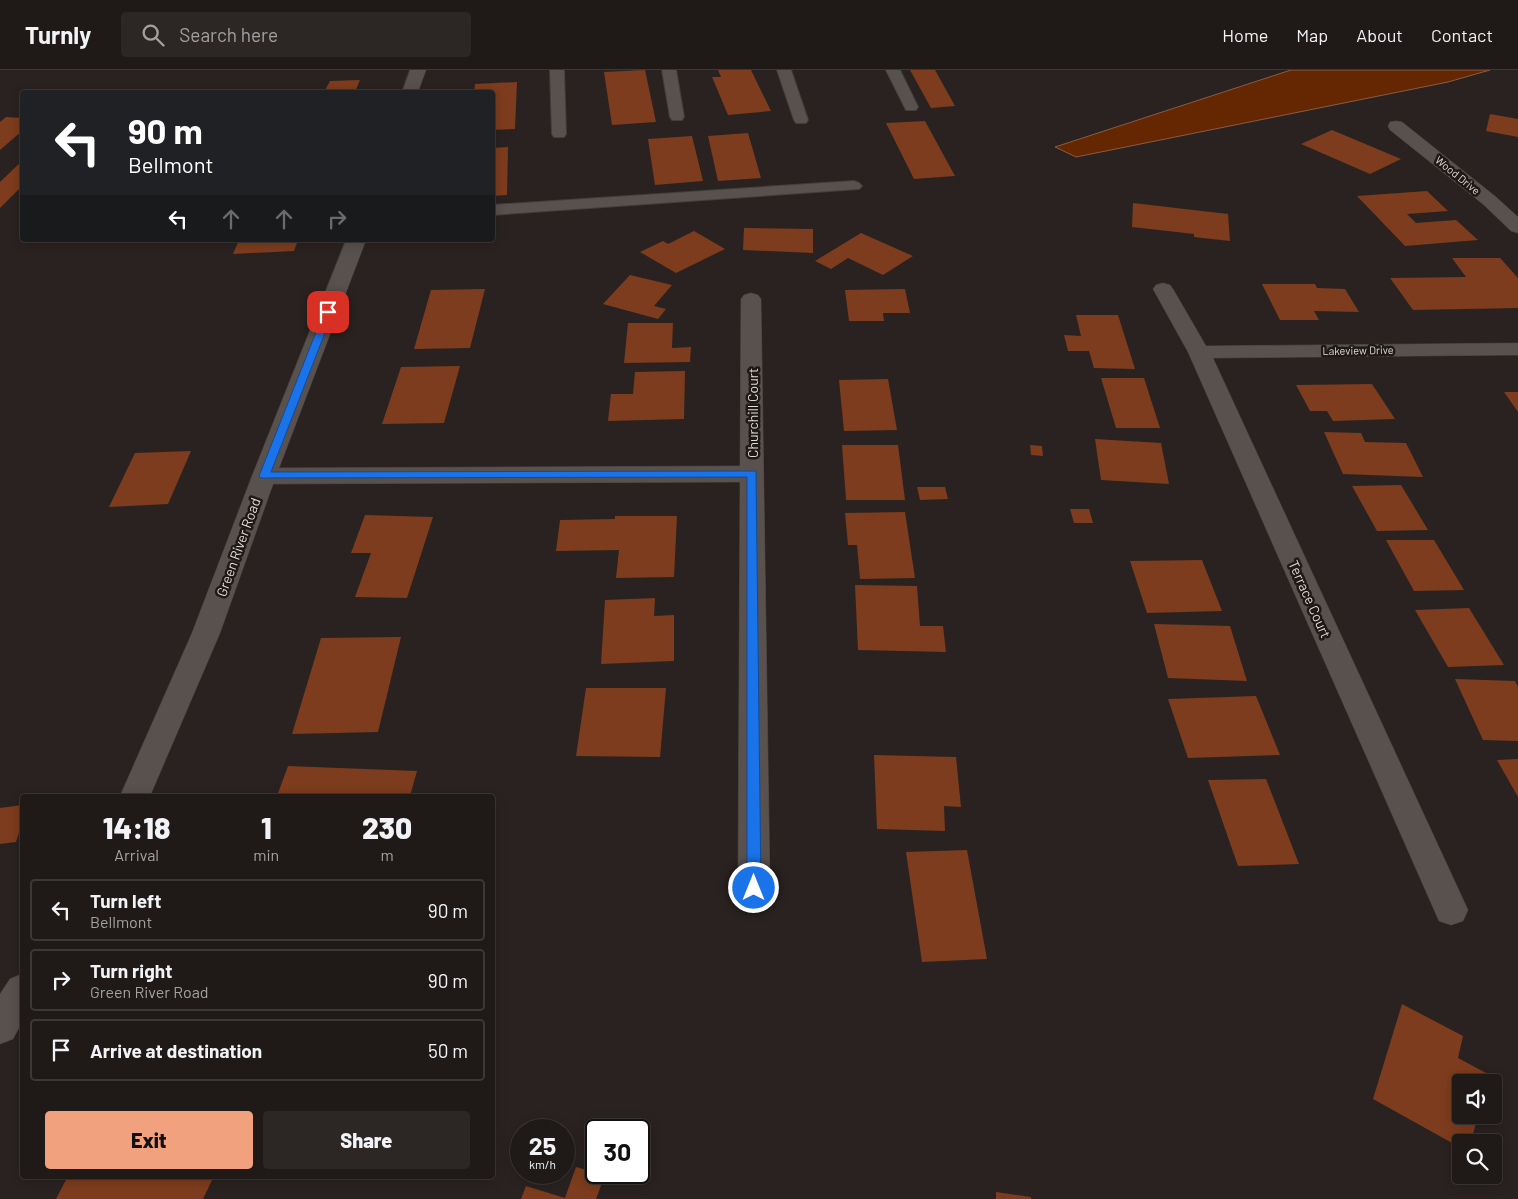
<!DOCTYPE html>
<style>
body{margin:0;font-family:Barlow,sans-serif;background:#2c2725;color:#f1f3f6;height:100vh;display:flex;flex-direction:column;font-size:19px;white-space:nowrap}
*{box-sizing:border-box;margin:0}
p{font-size:16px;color:#a1a1a2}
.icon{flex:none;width:28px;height:28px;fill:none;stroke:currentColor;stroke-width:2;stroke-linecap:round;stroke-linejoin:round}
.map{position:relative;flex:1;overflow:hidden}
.details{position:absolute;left:20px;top:724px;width:475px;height:385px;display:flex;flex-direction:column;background:#1f1a18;border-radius:5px;box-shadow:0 2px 12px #0003,0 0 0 1px #3c3837}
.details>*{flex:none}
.hud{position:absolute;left:20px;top:20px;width:475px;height:152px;border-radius:5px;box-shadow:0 2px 12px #0003,0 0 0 1px #3c3837;background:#202124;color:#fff;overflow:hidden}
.buttons{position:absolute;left:1452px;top:1004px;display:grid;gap:10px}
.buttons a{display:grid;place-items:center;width:50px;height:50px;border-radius:5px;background:#1f1a18;box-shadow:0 2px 12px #0003,0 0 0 1px #3c3837;font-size:25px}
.speed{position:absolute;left:510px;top:1049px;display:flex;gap:10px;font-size:25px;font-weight:700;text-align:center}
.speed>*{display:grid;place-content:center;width:65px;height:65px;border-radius:50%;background:#1f1a18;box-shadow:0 2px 12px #0003,0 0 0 1px #3c3837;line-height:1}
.speed small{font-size:12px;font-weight:400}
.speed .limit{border:2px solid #111;border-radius:8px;background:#fff;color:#111}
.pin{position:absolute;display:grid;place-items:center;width:42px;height:42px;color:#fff;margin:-21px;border-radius:10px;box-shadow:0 2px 8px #0006}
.me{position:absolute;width:55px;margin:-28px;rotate:0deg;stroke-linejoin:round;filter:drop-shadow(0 0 4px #0008)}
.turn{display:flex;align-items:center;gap:18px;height:105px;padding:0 25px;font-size:22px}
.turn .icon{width:65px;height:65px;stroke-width:2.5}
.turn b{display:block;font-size:35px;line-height:42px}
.lanes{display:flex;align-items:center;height:48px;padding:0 25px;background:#0003;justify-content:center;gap:25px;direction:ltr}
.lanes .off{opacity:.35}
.eta{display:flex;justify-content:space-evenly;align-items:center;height:85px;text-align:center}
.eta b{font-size:30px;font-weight:800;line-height:35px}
.primary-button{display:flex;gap:10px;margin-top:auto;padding:10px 25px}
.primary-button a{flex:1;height:58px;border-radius:5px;background:#f1a17d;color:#111;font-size:20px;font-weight:800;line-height:58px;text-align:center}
.primary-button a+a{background:#2c2725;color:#f1f3f6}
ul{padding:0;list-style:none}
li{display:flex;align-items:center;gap:15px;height:62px;margin:0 10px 8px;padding:0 15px;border:2px solid #3c3837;border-radius:5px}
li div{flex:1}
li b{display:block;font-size:19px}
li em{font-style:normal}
header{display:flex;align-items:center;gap:30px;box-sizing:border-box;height:70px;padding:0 25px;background:#1f1a18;border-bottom:1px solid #3c3837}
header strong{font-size:24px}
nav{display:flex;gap:28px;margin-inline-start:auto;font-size:18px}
.search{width:350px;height:45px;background:#2c2725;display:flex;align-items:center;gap:12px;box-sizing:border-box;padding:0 18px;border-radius:5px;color:#a1a1a2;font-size:19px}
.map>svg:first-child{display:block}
</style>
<header>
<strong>Turnly</strong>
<div class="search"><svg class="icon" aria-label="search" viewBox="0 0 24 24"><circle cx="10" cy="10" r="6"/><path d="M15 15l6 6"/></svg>Search here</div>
<nav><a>Home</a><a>Map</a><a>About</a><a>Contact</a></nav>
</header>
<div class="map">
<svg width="1518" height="1129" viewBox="0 0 1518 1129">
<rect width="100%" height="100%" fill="#292220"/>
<!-- water -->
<polygon fill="#652602" stroke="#8a5c42" points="1291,0 1490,0 1448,12 1076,87 1055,77"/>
<!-- building -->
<g fill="#7d3c1d">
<polygon points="645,0 656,52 612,55 604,2"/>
<polygon points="718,0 751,0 771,41 728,45 712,7 721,7"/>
<polygon points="910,0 935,0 955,36 931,38"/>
<polygon points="360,10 355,22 324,22 330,11"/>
<polygon points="517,12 515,59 492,60 492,22 474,22 475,14"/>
<polygon points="1490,44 1518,49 1518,67 1486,61"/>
<polygon points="6,47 22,48 22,61 0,80 0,52"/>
<polygon points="925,51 955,106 914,109 886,53"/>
<polygon points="1332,60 1401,89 1370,104 1301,74"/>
<polygon points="748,63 761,108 718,111 708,66"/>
<polygon points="692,66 703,111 655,115 648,69"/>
<polygon points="508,77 507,125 492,126 492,78"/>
<polygon points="22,91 22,116 0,138 0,112"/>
<polygon points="1427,121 1448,141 1407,144 1416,153 1456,150 1478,170 1405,176 1357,126"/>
<polygon points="1133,133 1228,144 1230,171 1194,167 1194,164 1132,157"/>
<polygon points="744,158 813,159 813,183 743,180"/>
<polygon points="694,161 725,179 676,203 640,182 663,171 668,174"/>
<polygon points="861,163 913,186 883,205 848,188 831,199 815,191"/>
<polygon points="239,170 298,170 294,181 233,184"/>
<polygon points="1452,188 1500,188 1518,208 1518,238 1413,240 1390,208 1466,207"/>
<polygon points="630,205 672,215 654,236 666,239 658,249 603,234"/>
<polygon points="1262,214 1315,214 1317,218 1345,219 1359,242 1314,241 1319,250 1280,250"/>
<polygon points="485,219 470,278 414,279 431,220"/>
<polygon points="905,219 910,243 883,243 884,251 849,251 845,220"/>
<polygon points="1076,245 1118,245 1135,299 1094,298 1089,281 1068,281 1064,265 1081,266"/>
<polygon points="628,253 673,253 672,278 691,277 690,292 624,293"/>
<polygon points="460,296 444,353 382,354 401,297"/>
<polygon points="685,301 684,349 608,351 611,324 633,324 635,302"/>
<polygon points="1101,308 1144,308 1160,358 1116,358"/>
<polygon points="888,309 897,360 844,361 839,310"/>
<polygon points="1372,314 1395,349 1333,351 1327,341 1310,341 1296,315"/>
<polygon points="1504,322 1518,322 1518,342"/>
<polygon points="1324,362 1361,363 1365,372 1406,373 1423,407 1343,404"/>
<polygon points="1095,369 1161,373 1169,414 1101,410"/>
<polygon points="842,375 898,375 905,430 846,430"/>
<polygon points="1030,375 1042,376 1043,386 1031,385"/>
<polygon points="191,381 168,434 109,437 135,383"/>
<polygon points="1401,415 1428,460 1377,461 1352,416"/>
<polygon points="917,417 945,417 948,429 920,430"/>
<polygon points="1070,439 1089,439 1093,453 1074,453"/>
<polygon points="905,442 915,508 860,509 857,475 848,475 845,443"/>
<polygon points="365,445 433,447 407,528 355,527 371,483 351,483"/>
<polygon points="615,446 677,446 674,507 616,508 619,480 556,481 560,450 615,449"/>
<polygon points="1386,470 1434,470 1464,520 1414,521"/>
<polygon points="1202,490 1222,541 1147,543 1130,491"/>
<polygon points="855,515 917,516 920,556 943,556 946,582 858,580"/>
<polygon points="655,528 654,546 674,545 674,591 601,594 605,530"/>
<polygon points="1469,538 1504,595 1448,597 1415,540"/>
<polygon points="1154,554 1230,556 1247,611 1168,608"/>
<polygon points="401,567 378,662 292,664 321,568"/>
<polygon points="1455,609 1515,611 1518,617 1518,671 1483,670"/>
<polygon points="586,618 666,618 660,687 576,686"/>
<polygon points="1256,626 1280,685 1188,688 1168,629"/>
<polygon points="874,685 956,687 961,737 944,736 945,761 877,759"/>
<polygon points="1518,689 1518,727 1497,690"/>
<polygon points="288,696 417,701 410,726 277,726"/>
<polygon points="1266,709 1299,794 1238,796 1208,710"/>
<polygon points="22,735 22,753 16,772 0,774 0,738"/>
<polygon points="967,780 987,889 922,892 906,782"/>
<polygon points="1402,934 1463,966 1458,988 1488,1004 1486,1012 1461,1012 1461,1045 1478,1045 1471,1072 1461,1072 1461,1078 1373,1029"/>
<polygon points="576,1097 605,1105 596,1129 521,1129 526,1116 565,1128"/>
<polygon points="68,1106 214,1106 203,1129 56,1129"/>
<polygon points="996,1122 1031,1127 1031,1129 996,1129"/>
</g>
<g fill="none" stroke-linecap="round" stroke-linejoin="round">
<defs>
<g id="service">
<polygon points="550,0 564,0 566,64 564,67 554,67 552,64"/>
<polygon points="662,0 676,0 684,47 682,50 672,50 670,47"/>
<polygon points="777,0 791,0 808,50 806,53 796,53 794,50"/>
<polygon points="886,0 900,0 918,37 916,40 906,40"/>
<polygon points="854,111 859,113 862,116 859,119 492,145 492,135"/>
</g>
<g id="minor">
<polygon points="1396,51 1402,52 1496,127 1518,147 1518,163 1511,161 1484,135 1390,60 1388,56 1390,52"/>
<polygon points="1163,213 1170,215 1173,219 1206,276 1518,273 1518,285 1213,288 1468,840 1463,851 1451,855 1439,851 1188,282 1153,219 1156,215"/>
<polygon points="751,223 758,225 761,229 770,818 766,829 754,833 742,829 738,818 740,412 264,414 255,412 252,406 255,400 264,398 740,396 741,229 744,225"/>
</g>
<g id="tertiary">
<polygon points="410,0 426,0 418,22 402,22"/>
<polygon points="346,170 366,170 276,406 220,563 150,726 120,726 192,563 252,406"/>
<polygon points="22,904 22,952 13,969 0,974 0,924 10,909"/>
</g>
</defs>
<!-- service casing -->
<use href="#service" stroke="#423e3b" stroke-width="2"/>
<!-- minor casing -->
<use href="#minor" stroke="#423e3b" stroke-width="1"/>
<!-- tertiary casing -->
<use href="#tertiary" stroke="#423e3b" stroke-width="1"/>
<!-- service -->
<use href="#service" fill="#58514e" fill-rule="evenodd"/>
<!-- minor -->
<use href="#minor" fill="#58514e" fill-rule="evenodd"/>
<!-- tertiary -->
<use href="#tertiary" fill="#58514e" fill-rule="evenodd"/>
</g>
<!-- route -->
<polygon fill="#1a73e8" stroke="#114b97" points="328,239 333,242 271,402 756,401 761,818 759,822 754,824 749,822 747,818 747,407 261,408 259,406 324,242"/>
<g text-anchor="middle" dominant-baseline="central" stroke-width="5" stroke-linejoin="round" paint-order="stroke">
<!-- far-street labels -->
<g font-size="11" fill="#dfdbd9" stroke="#1f1916">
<text transform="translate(1458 105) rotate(39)">Wood Drive</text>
<text transform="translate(1358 280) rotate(-1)">Lakeview Drive</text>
</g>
<!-- street labels -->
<g font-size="14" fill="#dfdbd9" stroke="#1f1916">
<text transform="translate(752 343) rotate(-90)">Churchill Court</text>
<text transform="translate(238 477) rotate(-70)">Green River Road</text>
<text transform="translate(1310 529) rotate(66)">Terrace Court</text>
</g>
</g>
</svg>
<div class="buttons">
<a><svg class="icon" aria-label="sound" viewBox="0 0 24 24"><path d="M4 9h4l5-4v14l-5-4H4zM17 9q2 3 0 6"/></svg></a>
<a><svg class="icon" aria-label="search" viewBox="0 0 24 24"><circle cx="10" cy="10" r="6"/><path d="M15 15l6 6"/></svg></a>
</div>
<div class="speed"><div>25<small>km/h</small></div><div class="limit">30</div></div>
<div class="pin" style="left:328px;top:242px;background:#d93025"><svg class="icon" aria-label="arrive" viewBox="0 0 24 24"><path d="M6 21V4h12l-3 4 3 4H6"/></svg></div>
<svg class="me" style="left:754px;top:818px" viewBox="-20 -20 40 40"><circle r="17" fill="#1a73e8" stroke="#fff" stroke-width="3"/><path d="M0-11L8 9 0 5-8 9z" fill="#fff"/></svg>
<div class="hud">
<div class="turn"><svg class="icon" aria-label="left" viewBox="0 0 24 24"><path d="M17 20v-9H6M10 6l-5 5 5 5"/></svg><div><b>90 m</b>Bellmont</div></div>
<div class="lanes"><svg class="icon" aria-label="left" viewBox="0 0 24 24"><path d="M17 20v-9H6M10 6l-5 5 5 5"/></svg><svg class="icon off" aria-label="ahead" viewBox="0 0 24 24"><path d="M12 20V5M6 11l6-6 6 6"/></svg><svg class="icon off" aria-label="ahead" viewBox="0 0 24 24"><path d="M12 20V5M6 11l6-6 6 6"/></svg><svg class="icon off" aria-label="right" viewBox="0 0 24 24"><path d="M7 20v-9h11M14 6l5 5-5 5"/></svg></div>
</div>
<section class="details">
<div class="eta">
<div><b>14:18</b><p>Arrival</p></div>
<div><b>1</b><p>min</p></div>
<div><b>230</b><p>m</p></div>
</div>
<ul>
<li><svg class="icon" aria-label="left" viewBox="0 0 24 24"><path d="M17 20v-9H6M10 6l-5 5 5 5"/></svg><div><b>Turn left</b><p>Bellmont</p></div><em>90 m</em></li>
<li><svg class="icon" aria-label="right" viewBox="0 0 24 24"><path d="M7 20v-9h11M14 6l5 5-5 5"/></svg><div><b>Turn right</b><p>Green River Road</p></div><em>90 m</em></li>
<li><svg class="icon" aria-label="arrive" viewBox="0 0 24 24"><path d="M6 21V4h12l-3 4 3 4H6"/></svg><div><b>Arrive at destination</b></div><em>50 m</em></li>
</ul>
<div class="primary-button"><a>Exit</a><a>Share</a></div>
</section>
</div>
